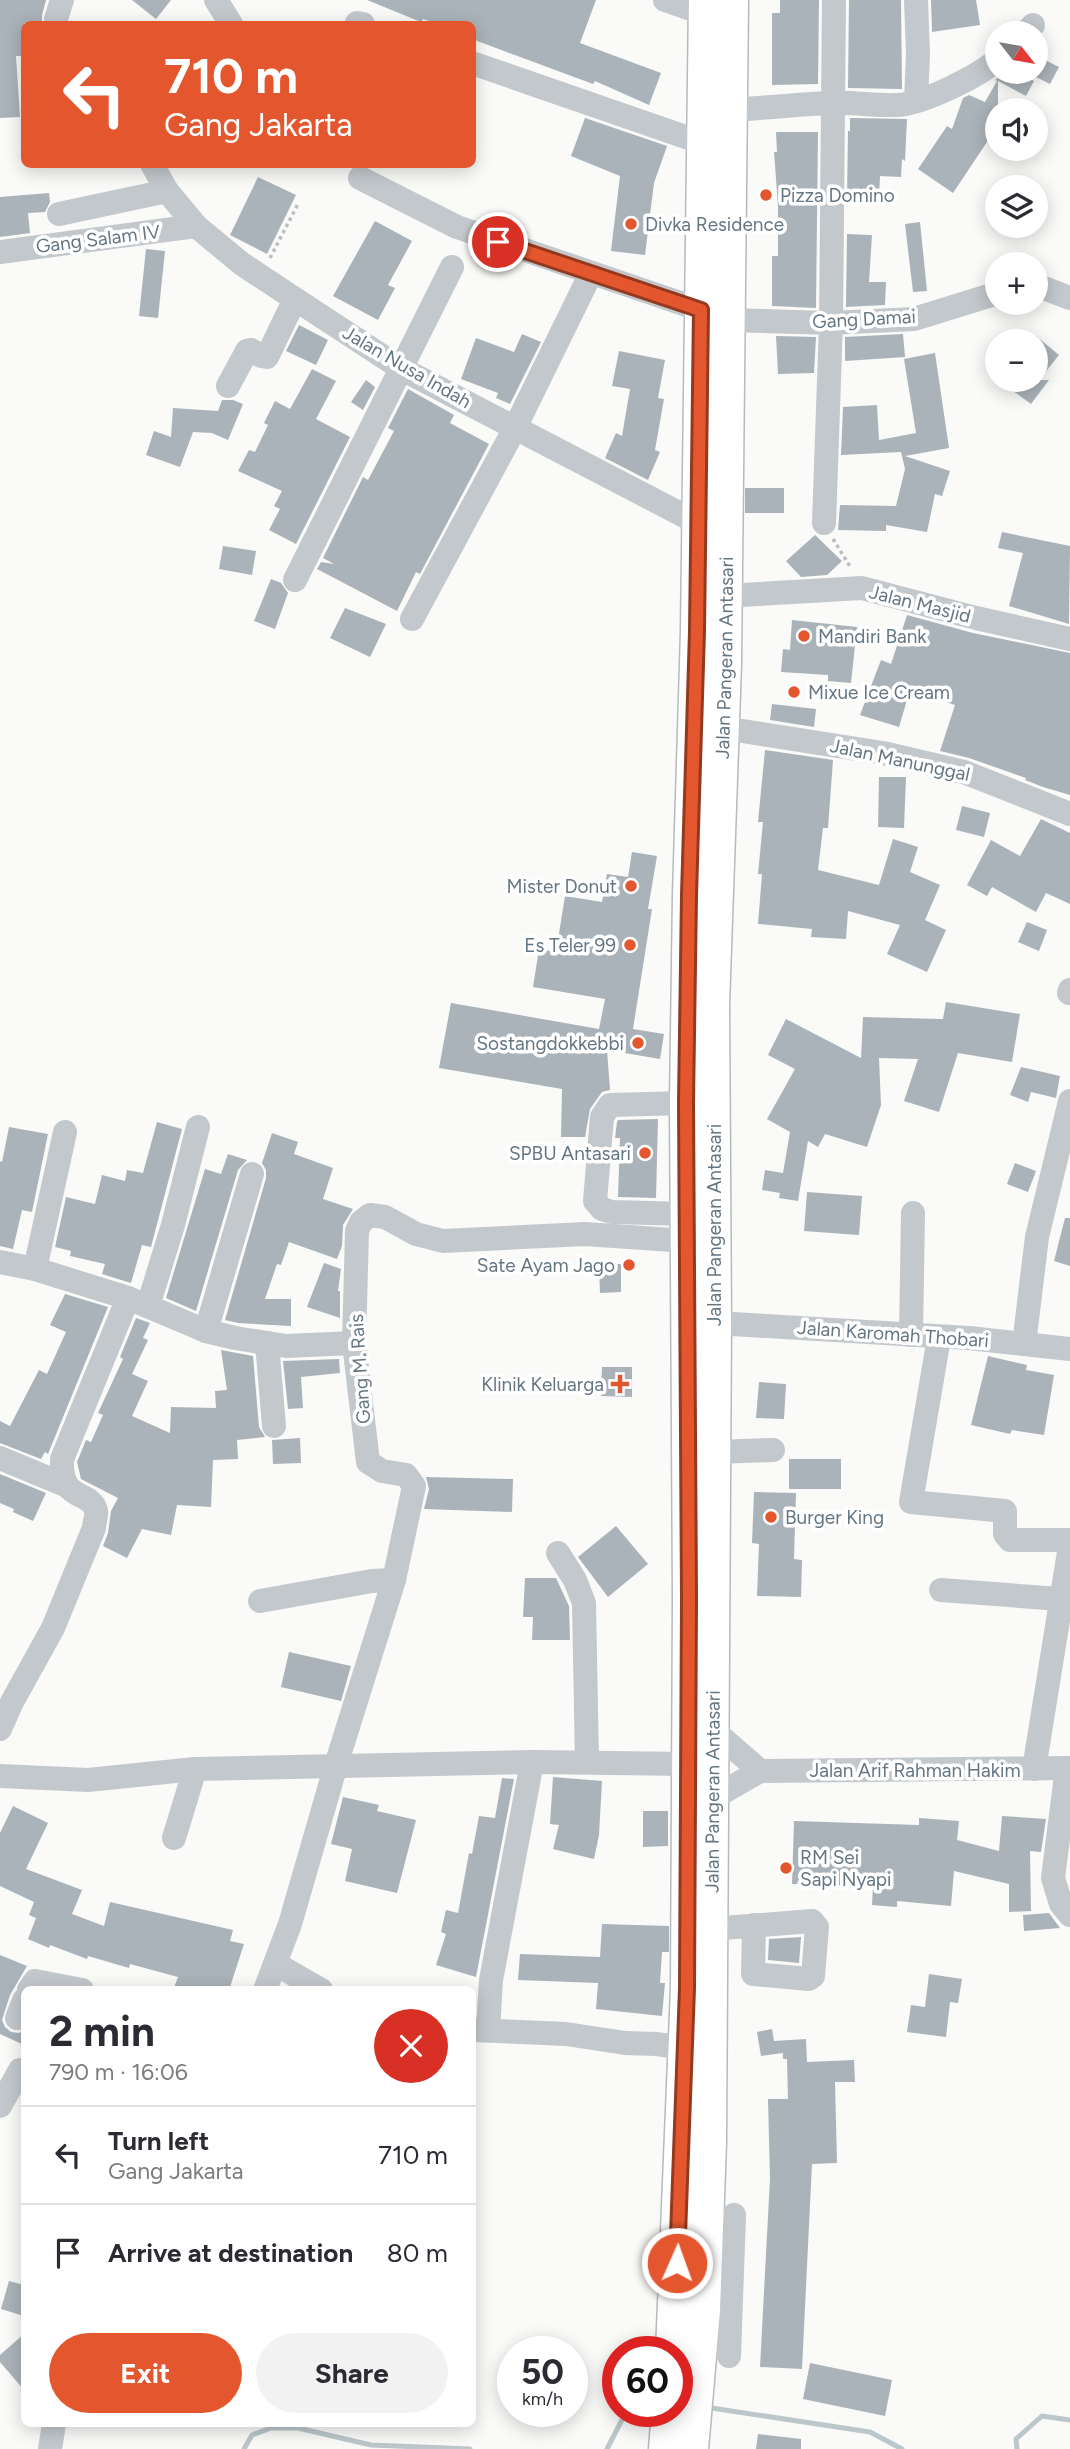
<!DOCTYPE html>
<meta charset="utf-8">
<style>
body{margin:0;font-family:Figtree,sans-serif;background:#f2f2f3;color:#2b2b33;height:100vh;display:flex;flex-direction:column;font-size:26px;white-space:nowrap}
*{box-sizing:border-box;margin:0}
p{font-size:23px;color:#7c7c81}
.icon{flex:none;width:38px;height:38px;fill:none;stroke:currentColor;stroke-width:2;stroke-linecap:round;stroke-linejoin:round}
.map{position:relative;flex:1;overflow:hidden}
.panel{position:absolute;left:21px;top:1986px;width:455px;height:441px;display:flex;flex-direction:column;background:#fff;border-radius:10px;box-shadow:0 4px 18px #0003}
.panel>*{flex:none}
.banner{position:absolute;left:21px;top:21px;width:455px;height:147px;border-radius:10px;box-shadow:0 4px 18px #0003;background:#e4572e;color:#fff;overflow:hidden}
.needle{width:46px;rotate:121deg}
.controls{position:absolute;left:985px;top:21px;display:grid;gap:14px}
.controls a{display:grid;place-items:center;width:63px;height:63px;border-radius:50%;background:#fff;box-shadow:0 4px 18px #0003;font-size:35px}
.speed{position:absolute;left:497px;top:2336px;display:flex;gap:14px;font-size:35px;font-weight:700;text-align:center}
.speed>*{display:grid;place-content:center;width:91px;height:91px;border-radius:50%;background:#fff;box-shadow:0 4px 18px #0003;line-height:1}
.speed small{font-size:18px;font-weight:400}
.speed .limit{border:10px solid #d22;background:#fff;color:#111}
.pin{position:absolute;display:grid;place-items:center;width:60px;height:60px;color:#fff;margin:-30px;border:4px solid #fff;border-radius:50%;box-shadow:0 2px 7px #0007}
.me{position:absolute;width:77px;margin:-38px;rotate:2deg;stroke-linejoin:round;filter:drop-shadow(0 0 5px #0008)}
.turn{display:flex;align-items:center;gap:24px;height:147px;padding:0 28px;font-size:32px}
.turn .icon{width:91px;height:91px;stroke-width:2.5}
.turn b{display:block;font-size:49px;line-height:60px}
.round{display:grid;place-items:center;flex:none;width:74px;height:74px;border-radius:37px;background:#f2f2f3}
.headline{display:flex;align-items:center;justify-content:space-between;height:119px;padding:0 28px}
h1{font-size:42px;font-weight:700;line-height:52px}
.cta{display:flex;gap:14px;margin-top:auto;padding:14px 28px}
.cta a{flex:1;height:80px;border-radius:42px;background:#e4572e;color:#fff;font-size:28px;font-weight:700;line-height:80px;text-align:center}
.cta a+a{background:#f2f2f3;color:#2b2b33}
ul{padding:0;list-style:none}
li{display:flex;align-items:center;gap:21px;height:98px;padding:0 28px;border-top:2px solid #e1e1e2}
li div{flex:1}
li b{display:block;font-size:26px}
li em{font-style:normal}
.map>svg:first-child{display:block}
</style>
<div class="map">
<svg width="1070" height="2449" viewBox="0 0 1070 2449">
<rect width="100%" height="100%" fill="#fafaf8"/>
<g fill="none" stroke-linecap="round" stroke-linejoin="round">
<!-- stream -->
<g stroke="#bbc7cb" stroke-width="5">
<polyline points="705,2407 870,2432 902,2449"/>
<polyline points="244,2449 252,2435 271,2428 298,2428 371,2445 470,2449"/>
<polyline points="607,2449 625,2414 630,2412"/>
<polyline points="1017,2449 1016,2439 1042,2416 1070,2420"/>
</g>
</g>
<!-- building -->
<g fill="#aab3b9">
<polygon points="0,0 46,0 42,15 42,23 24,23 24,56 16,56 20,117 0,118"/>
<polygon points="132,0 171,0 156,19"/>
<polygon points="367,0 596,0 580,43 661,73 649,105 595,81 593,84 472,39 472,24 438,24 423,19 421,22"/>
<polygon points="780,0 819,0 818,84 772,85 772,13 780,13"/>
<polygon points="849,0 901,0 902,89 848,88"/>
<polygon points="931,0 976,0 980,25 932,32"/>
<polygon points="1045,60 1059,67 1050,84 1036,77"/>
<polygon points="1006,72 1017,72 1034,81 1026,96 998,81 998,139 991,136 953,193 918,169 947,126 952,129 963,98 969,95 985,102 997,81 995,80"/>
<polygon points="585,118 667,146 654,183 645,255 611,251 620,176 571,156"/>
<polygon points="850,118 907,119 905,161 902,159 901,177 880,176 879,198 847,197 848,131 850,131"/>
<polygon points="776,132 818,132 816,308 772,306 772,256 778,256 778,206 774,152 777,152"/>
<polygon points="258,177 296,195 267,254 230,235"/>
<polygon points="49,193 50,202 45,212 28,213 30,233 0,237 0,197"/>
<polygon points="375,221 412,241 388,285 395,288 378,320 333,296"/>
<polygon points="920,222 927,291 913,292 905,224"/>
<polygon points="847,234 872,235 869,282 886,282 885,305 846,307"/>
<polygon points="146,249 165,251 158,318 139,316"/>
<polygon points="299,325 328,340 316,365 286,351"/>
<polygon points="522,334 541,342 510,404 496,398 498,393 461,379 476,338 514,352"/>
<polygon points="903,334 905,357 845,361 845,337"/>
<polygon points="776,336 816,337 814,373 778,374"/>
<polygon points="1036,336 1059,355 1039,380 1049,380 1031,404 998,380 1036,380"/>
<polygon points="619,351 665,360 658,398 664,399 655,450 660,452 648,480 605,458 616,433 622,436 630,389 612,386"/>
<polygon points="935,353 949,448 905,456 950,471 942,496 935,494 927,532 886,525 886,531 838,530 840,505 896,506 905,469 901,452 841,455 843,407 877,405 879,440 916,433 904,359"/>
<polygon points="312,369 336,381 316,419 350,437 296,544 269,530 280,509 274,506 282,491 238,471 249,450 255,452 268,425 264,423 275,401 290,409"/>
<polygon points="366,380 375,387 363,410 351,402"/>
<polygon points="408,389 454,415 450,423 489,444 420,574 416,572 397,611 317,569 321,562 334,564 323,558 363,477 368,480 394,431 388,428"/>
<polygon points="222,400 233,400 243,404 228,440 212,433 193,432 180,467 146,455 154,431 171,437 173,408 218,411"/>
<rect x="745" y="488" width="39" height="25"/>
<polygon points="1002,532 1070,546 1069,624 1009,606 1023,553 998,548"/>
<polygon points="815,535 842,561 827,575 801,577 786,561"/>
<polygon points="223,546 256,551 252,575 219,569"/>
<polygon points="271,579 281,583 288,593 275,629 254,621"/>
<polygon points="345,608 386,624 370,657 330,638"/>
<polygon points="907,615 973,633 1070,653 1070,795 1043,787 1025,780 1026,778 969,758 940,751 955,705 910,690 899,727 860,715 881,660 891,664"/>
<polygon points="792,620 857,627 851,683 828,681 828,675 781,672 783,649 790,650"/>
<polygon points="772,704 816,709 814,727 770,720"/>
<polygon points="765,750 833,760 828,828 823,828 818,870 879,885 893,839 918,847 910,872 940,885 925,920 946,930 927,972 887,954 900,925 848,911 846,939 811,937 812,929 758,924 762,874 758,874 763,822 758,822"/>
<polygon points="879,777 906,777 904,828 878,827"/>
<polygon points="962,806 990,813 984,837 956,830"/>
<polygon points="1041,819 1070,833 1070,904 1046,893 1036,912 992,887 987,896 967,885 991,840 1020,856"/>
<polygon points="632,852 657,856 648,909 652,909 633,1029 664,1034 660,1059 607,1050 610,1090 602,1092 590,1109 585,1137 561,1137 562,1089 439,1068 451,1003 599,1029 605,999 533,987 539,949 556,952 565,896 602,902 607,874 628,877"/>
<polygon points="1027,922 1047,930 1039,951 1018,942"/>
<polygon points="946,1002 1020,1014 1012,1062 958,1053 939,1112 904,1101 918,1059 879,1058 881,1105 867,1147 825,1134 818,1147 808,1141 798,1201 779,1198 780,1193 762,1190 765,1170 783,1173 790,1132 767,1119 795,1069 768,1055 786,1019 861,1058 863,1017 943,1019"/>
<polygon points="1021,1067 1060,1076 1056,1098 1031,1092 1028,1102 1010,1095"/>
<polygon points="658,1119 656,1198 618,1197 620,1138 615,1138 617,1122 618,1120"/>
<polygon points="157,1122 182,1129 151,1247 142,1245 131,1283 102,1274 105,1264 70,1256 71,1251 55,1247 66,1197 95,1204 102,1175 125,1181 127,1170 143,1173"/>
<polygon points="9,1127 48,1134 32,1212 22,1210 13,1249 0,1246 0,1161 2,1162"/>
<polygon points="272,1133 298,1142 294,1154 333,1168 323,1199 353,1209 343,1225 342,1246 337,1259 289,1242 281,1265 277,1264 265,1299 291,1299 291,1326 238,1323 225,1320 266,1178 266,1170 262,1163"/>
<polygon points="228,1154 247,1160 238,1170 196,1311 166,1298 205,1169 221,1174"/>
<polygon points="1015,1163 1036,1171 1028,1192 1007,1184"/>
<polygon points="807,1192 862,1196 859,1235 804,1231"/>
<polygon points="1065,1218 1070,1218 1070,1266 1054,1261"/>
<polygon points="324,1263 341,1269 338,1291 340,1291 340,1318 307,1307"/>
<polygon points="599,1264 621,1264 621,1292 600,1293"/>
<polygon points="65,1294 108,1307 48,1454 45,1452 41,1459 0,1443 0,1421 10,1426 39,1370 47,1374 66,1332 50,1325"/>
<polygon points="136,1318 150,1323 143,1338 148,1340 132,1374 148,1381 132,1416 170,1433 171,1407 216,1408 215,1391 227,1390 221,1350 253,1356 259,1427 265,1437 237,1440 238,1459 213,1460 211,1507 177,1505 171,1535 142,1529 127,1558 103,1546 108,1533 111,1511 118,1498 81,1479 77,1462 86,1440 91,1442 103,1415 98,1413 123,1359 120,1357"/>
<polygon points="988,1356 1027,1365 1026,1370 1054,1375 1044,1435 1012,1430 1010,1434 971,1425"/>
<polygon points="339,1359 340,1373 301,1377 303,1408 288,1409 283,1361"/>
<polygon points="602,1367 632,1367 632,1397 601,1396"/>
<polygon points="759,1382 786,1384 784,1419 756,1418"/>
<polygon points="300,1438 301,1463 273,1464 272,1440"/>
<rect x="789" y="1459" width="52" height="30"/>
<polygon points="0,1474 46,1493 33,1521 13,1512 14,1509 0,1503"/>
<polygon points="426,1477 513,1479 512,1512 424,1509 429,1489"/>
<polygon points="754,1492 796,1493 794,1559 802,1560 801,1597 757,1596 759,1544 752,1543"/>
<polygon points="616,1526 648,1564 608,1597 578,1557"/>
<polygon points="525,1578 556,1578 569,1606 570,1640 532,1640 533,1617 523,1617"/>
<polygon points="289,1652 351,1666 341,1701 281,1687"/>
<polygon points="553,1777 602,1781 599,1835 594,1859 553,1849 559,1825 550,1824"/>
<polygon points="502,1778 514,1779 476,1977 436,1965 446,1934 441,1932 446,1910 458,1913 469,1853 472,1854 479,1816 495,1818"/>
<polygon points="343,1797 379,1805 377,1811 416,1820 397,1893 345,1881 352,1849 331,1844"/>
<polygon points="13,1806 48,1823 26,1869 82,1890 72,1914 104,1926 110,1902 233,1930 230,1941 244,1944 229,1990 173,1990 178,1977 130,1964 129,1968 88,1956 87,1959 50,1945 49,1948 28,1939 36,1918 29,1915 34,1902 0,1886 0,1833"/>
<polygon points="643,1811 668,1811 668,1846 643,1847"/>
<polygon points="1002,1816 1046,1819 1041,1852 1030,1851 1031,1911 1009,1912 1009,1884 954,1871 951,1906 897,1901 897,1907 872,1905 873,1886 792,1884 794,1821 919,1825 919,1818 959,1821 957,1840 999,1851"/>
<polygon points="1049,1913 1060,1928 1024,1931 1023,1915"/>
<polygon points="602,1924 669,1926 669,1952 662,1952 660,1983 665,1983 662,2016 596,2009 598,1983 518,1980 520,1954 600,1957"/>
<polygon points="801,1937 799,1963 768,1960 769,1939"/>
<polygon points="0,1955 27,1966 10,1995 2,2020 5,2027 11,2032 19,2033 24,2030 24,2045 0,2034"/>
<polygon points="929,1974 962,1979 958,2003 950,2002 946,2037 907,2032 911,2005 925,2007"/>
<polygon points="772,2029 774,2041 806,2039 807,2062 854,2060 855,2082 835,2082 837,2163 812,2164 802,2369 760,2367 770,2179 768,2099 788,2099 787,2059 783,2059 783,2053 761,2056 757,2032"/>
<polygon points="9,2281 24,2285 24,2316 1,2309"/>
<polygon points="24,2334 24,2390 0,2362 0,2355"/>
<polygon points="810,2363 892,2380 885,2416 803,2399"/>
<polygon points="758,2434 801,2439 801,2449 756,2449"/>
</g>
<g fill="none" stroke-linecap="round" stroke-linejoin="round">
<defs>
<g id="major">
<polyline points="672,2352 687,1988 689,1598 686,1103 689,895 697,631 705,0"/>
<polyline points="665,2449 668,2412"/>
<path id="s1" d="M692,2449L704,2310L710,2142L715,1323L713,1005L725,664L732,0"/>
</g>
</defs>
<!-- major casing -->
<use href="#major" stroke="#b5babe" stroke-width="35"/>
<!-- path -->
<g stroke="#bbbfc2" stroke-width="3.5" stroke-dasharray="3.5 3.5" stroke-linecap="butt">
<polyline points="270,258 298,204"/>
<polyline points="833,539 851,568"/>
</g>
<!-- minor -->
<g stroke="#c3c8cc" stroke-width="24">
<polyline points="216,0 231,24"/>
<polyline points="665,0 705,14"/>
<polyline points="916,0 918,54 916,101"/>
<polyline points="56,19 62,0"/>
<polyline points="357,23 363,24"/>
<polyline points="1025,33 1033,25"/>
<polyline points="472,63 703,143"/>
<path d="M731,110C765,108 799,104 833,103C854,102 875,106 897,105C923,104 979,76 998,59"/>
<polyline points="152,164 167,191 196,226 242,264 295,299 402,369 698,523"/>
<polyline points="360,178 457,227 701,310"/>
<polyline points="59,214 167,191"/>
<polyline points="0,252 196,226"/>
<polyline points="1036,285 1070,298"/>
<polyline points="728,320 831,323 914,319 998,293"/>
<polyline points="228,386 247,351 251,350 261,356 267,357 295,299"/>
<polyline points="824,523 831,323 834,0"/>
<polyline points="295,580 452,267"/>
<polyline points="725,596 862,588 976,618 1070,639"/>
<polyline points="412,619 515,428 591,273"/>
<polyline points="723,728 883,753 964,772 1070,814"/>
<polyline points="1069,993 1070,990"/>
<polyline points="686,1103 610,1105 602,1117 595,1201 602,1209 612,1212 687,1214"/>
<path d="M0,1262L35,1269L128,1298L62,1459C60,1504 91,1489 96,1511C97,1516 94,1523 94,1528L53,1628L12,1702L0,1729"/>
<polyline points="35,1269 65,1132"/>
<polyline points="128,1298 206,1331 235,1338 286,1346 354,1343"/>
<polyline points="148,1306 173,1225 198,1127"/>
<polyline points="715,1323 969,1338 1070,1349"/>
<polyline points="206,1331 252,1174"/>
<polyline points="911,1335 913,1213"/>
<polyline points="939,1338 911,1502 1005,1511 1005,1534 1010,1540 1070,1540"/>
<polyline points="267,1343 274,1426"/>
<polyline points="1024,1344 1037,1237 1070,1101"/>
<polyline points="714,1452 773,1450"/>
<polyline points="0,1458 65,1485"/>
<polyline points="558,1553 575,1580 584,1603 587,1762"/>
<polyline points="941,1590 1060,1599"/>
<polyline points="260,1601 372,1581 394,1580"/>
<polyline points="712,1729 760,1771"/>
<polyline points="1067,1768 1053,1878 1061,1904 1070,1915"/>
<polyline points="1034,1769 1070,1546"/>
<polyline points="0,1776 88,1780 195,1769 532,1762 687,1764"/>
<polyline points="711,1799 760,1771 1070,1768"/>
<polyline points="174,1838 195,1769"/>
<polyline points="710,1929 812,1921 817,1927 813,1976 809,1979 753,1974 754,1925"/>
<polyline points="276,1964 321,1990"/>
<polyline points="29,1990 35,1981 82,1990"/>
<polyline points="265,1990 290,1924 336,1765 394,1580 414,1486 406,1475 382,1471 368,1462 354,1343 357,1231 361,1222 370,1215 385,1217 416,1234 443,1241 585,1234 687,1241"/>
<polyline points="17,2018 24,2000"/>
<polyline points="473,2030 566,2034 625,2043 656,2044 686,2048"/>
<polyline points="488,2030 491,1980 532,1762"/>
<polyline points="0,2106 20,2070"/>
<polyline points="729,2356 734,2215"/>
<polyline points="50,2449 54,2424"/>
</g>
<!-- major -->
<use href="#major" stroke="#fff" stroke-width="32"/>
</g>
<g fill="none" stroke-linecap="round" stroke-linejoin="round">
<defs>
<polyline id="route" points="498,242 701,310 697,631 689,895 686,1103 689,1598 687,1988 677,2263"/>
</defs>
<!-- route casing -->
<use href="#route" stroke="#94391e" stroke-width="18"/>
<!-- route -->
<use href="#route" stroke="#e4572e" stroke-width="12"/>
</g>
<!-- markers -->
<g fill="#e4572e" stroke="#fff" stroke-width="2.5">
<circle cx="766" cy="195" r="7"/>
<circle cx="631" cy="224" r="7"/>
<circle cx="804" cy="636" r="7"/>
<circle cx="794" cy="692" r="7"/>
<circle cx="631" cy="886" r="7"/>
<circle cx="630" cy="945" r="7"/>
<circle cx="638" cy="1043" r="7"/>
<circle cx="645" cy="1153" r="7"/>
<circle cx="629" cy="1265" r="7"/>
<path d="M616.5 1373.5h7v7h7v7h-7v7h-7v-7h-7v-7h7z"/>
<circle cx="771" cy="1517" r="7"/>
<circle cx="786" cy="1868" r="7"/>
</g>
<g text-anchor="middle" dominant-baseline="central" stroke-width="7" stroke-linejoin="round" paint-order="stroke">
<!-- poi labels -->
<g font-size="19" fill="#657683" stroke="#fff" text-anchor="start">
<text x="780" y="195">Pizza Domino</text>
<text x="645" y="224">Divka Residence</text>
<text x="818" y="636">Mandiri Bank</text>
<text x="808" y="692">Mixue Ice Cream</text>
<text x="617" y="886" text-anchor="end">Mister Donut</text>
<text x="616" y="945" text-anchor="end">Es Teler 99</text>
<text x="624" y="1043" text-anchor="end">Sostangdokkebbi</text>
<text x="631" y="1153" text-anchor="end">SPBU Antasari</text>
<text x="615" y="1265" text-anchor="end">Sate Ayam Jago</text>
<text x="604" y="1384" text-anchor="end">Klinik Keluarga</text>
<text x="785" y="1517">Burger King</text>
<text x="800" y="1857">RM Sei<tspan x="800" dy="22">Sapi Nyapi</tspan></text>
</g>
<!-- street labels -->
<g font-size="19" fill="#657683" stroke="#fff">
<text transform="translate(98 239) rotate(-7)">Gang Salam IV</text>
<text transform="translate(864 319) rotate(-3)">Gang Damai</text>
<text transform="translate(407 367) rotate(30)">Jalan Nusa Indah</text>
<text transform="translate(920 604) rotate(14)">Jalan Masjid</text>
<text stroke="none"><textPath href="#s1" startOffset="1792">Jalan Pangeran Antasari</textPath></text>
<text transform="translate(900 760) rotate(12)">Jalan Manunggal</text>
<text transform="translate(714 1225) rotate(-90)">Jalan Pangeran Antasari</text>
<text transform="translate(893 1334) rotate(4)">Jalan Karomah Thobari</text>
<text transform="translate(360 1369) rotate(-94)">Gang M. Rais</text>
<text x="915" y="1770">Jalan Arif Rahman Hakim</text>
<text stroke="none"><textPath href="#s1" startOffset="658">Jalan Pangeran Antasari</textPath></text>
</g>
</g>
</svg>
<div class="controls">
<a><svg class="needle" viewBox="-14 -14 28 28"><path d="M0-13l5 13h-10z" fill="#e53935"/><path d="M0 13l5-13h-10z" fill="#7c7c81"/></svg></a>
<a><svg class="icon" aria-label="sound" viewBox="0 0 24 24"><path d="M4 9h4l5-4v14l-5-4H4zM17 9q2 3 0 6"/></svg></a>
<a><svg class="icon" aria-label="layers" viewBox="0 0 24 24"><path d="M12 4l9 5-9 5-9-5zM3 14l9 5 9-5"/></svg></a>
<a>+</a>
<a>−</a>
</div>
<div class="speed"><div>50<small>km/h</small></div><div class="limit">60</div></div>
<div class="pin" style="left:498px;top:242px;background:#d93025"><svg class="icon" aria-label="arrive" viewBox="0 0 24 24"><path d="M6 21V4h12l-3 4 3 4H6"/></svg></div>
<svg class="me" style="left:677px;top:2263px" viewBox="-20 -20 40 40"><circle r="17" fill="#e4572e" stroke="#fff" stroke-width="3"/><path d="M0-11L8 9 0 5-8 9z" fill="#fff"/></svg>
<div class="banner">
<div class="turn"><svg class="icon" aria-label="left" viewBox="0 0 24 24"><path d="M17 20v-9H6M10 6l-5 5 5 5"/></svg><div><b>710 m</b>Gang Jakarta</div></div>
</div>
<section class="panel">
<div class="headline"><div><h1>2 min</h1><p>790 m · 16:06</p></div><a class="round" style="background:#d93025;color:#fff"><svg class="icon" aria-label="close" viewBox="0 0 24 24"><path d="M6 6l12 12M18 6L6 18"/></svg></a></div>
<ul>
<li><svg class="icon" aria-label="left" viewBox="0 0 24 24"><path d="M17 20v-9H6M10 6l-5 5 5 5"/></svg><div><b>Turn left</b><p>Gang Jakarta</p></div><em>710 m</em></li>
<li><svg class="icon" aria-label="arrive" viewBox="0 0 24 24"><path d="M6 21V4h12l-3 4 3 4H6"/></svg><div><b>Arrive at destination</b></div><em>80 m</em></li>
</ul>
<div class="cta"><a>Exit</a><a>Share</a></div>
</section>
</div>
